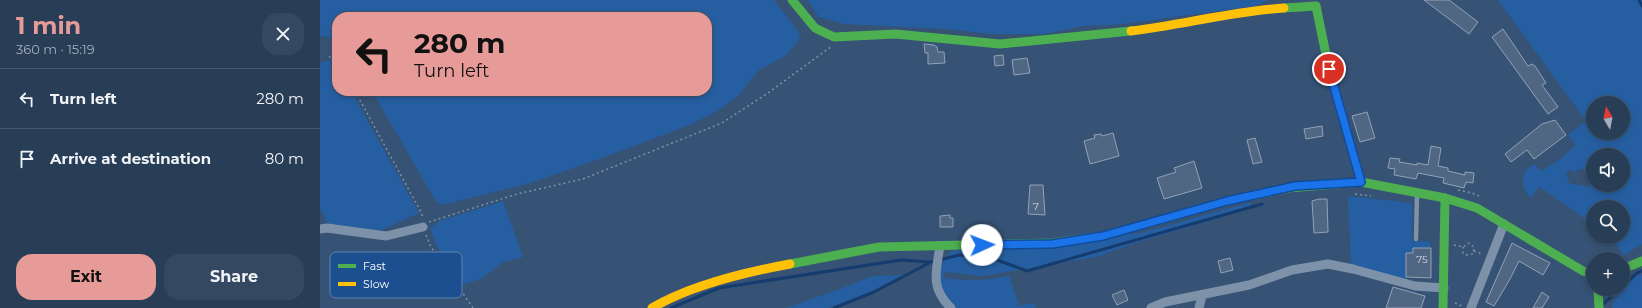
<!DOCTYPE html>
<meta charset="utf-8">
<style>
body{margin:0;font-family:Montserrat,sans-serif;background:#344961;color:#f1f3f6;height:100vh;display:flex;flex-direction:column;font-size:15px;white-space:nowrap}
*{box-sizing:border-box;margin:0}
p{font-size:13px;color:#a5aeba}
.icon{flex:none;width:22px;height:22px;fill:none;stroke:currentColor;stroke-width:2;stroke-linecap:round;stroke-linejoin:round}
.map{position:relative;flex:1;overflow:hidden}
.drawer{display:flex;flex-direction:column;background:#283e57;width:320px}
.drawer>*{flex:none}
.guide{position:absolute;left:12px;top:12px;width:380px;height:84px;border-radius:16px;box-shadow:0 2px 6px #0003,0 0 0 1px #44576d;background:#e69b98;color:#111;overflow:hidden}
.needle{width:26px;rotate:350deg}
.tools{position:absolute;left:1266px;top:96px;display:grid;gap:8px}
.tools a{display:grid;place-items:center;width:44px;height:44px;border-radius:50%;background:#283e57;box-shadow:0 2px 6px #0003,0 0 0 1px #44576d;font-size:20px}
.pin{position:absolute;display:grid;place-items:center;width:34px;height:34px;color:#fff;margin:-17px;border:2px solid #fff;border-radius:50%;box-shadow:0 1px 4px #0007}
.me{position:absolute;width:44px;margin:-22px;rotate:88deg;stroke-linejoin:round;filter:drop-shadow(0 0 3px #0008)}
.turn{display:flex;align-items:center;gap:14px;height:84px;padding:0 16px;font-size:18px}
.turn .icon{width:52px;height:52px;stroke-width:2.5}
.turn b{display:block;font-size:28px;line-height:34px}
.round{display:grid;place-items:center;flex:none;width:42px;height:42px;border-radius:16px;background:#344961}
.head{display:flex;align-items:center;justify-content:space-between;height:68px;padding:0 16px}
h1{font-size:24px;font-weight:700;line-height:30px;color:#e69b98}
.action{display:flex;gap:8px;margin-top:auto;padding:8px 16px}
.action a{flex:1;height:46px;border-radius:16px;background:#e69b98;color:#111;font-size:16px;font-weight:700;line-height:46px;text-align:center}
.action a+a{background:#344961;color:#f1f3f6}
ul{padding:0;list-style:none}
li{display:flex;align-items:center;gap:12px;height:60px;padding:0 16px;border-top:1px solid #44576d}
li div{flex:1}
li b{display:block;font-size:15px}
li em{font-style:normal}
main{display:flex;flex:1;min-height:0}
.map>svg:first-child{display:block}
</style>
<main>
<section class="drawer">
<div class="head"><div><h1>1 min</h1><p>360 m · 15:19</p></div><a class="round"><svg class="icon" aria-label="close" viewBox="0 0 24 24"><path d="M6 6l12 12M18 6L6 18"/></svg></a></div>
<ul>
<li><svg class="icon" aria-label="left" viewBox="0 0 24 24"><path d="M17 20v-9H6M10 6l-5 5 5 5"/></svg><div><b>Turn left</b></div><em>280 m</em></li>
<li><svg class="icon" aria-label="arrive" viewBox="0 0 24 24"><path d="M6 21V4h12l-3 4 3 4H6"/></svg><div><b>Arrive at destination</b></div><em>80 m</em></li>
</ul>
<div class="action"><a>Exit</a><a>Share</a></div>
</section>
<div class="map">
<svg width="1322" height="308" viewBox="0 0 1322 308">
<rect width="100%" height="100%" fill="#365274"/>
<!-- green -->
<g fill="#265fa1" fill-rule="evenodd">
<polygon points="0,0 454,0 478,31 480,38 476,44 465,56 439,70 418,96 396,112 367,126 277,160 210,183 122,205 115,200 52,91 387,91 387,17 17,17 17,44 8,37 0,36"/>
<polygon points="487,0 949,0 936,6 795,25 763,26 725,34 670,34 627,29 524,24 499,17"/>
<path d="M1178,0H1322V244L1303,256L1293,237H1303V207H1273V217L1265,219L1220,187L1210,198C1202,188 1202,183 1205,171L1214,164L1221,171L1239,160L1256,145L1248,135L1266,121ZM1273,103H1303V133H1273ZM1273,155H1303V185H1273ZM1250,169L1255,173L1258,169C1268,169 1269,175 1270,184L1267,188L1262,185L1250,184L1246,175Z"/>
<polygon points="9,60 17,68 17,91 31,91 99,213 58,232 12,225 7,223 0,208 0,63"/>
<polygon points="1028,196 1092,203 1092,241 1109,241 1111,248 1094,248 1093,253 1086,253 1086,278 1084,280 1031,265"/>
<polygon points="183,201 203,257 183,262 161,279 142,285 117,247 110,228 122,220"/>
<path d="M928,203H930L933,208L815,243L776,257L663,276L624,272L623,278C648,281 664,281 689,276L699,306L709,303L715,305L716,308H633C630,304 625,300 623,296C617,281 619,257 635,250L821,233Z"/>
<polygon points="1322,274 1322,308 1292,308 1292,304 1314,277"/>
<polygon points="582,275 549,293 508,308 466,308 520,289 552,276"/>
</g>
<g fill="none" stroke-linecap="round" stroke-linejoin="round">
<!-- stream -->
<g stroke="#153c6e" stroke-width="3">
<polyline points="1319,0 1322,6"/>
<polyline points="1303,286 1317,273 1322,271"/>
<polyline points="1282,305 1300,289"/>
<polyline points="351,308 399,288 581,260 609,262"/>
<polyline points="514,308 554,292 611,262 639,255 669,257 707,271 942,204"/>
</g>
</g>
<!-- building -->
<g fill="#506783" stroke="#92a2b6">
<polygon points="1104,0 1129,0 1158,22 1149,34"/>
<polygon points="1183,29 1208,66 1212,64 1215,66 1226,83 1222,85 1238,107 1228,114 1172,37"/>
<polygon points="604,44 614,45 617,47 618,52 624,52 625,63 608,64 608,53 605,53"/>
<polygon points="683,55 684,65 675,66 674,56"/>
<polygon points="707,58 710,73 694,75 692,60"/>
<polygon points="1047,112 1055,138 1040,142 1032,116"/>
<polygon points="1235,120 1246,135 1214,159 1207,150 1191,162 1185,154 1222,124"/>
<polygon points="1002,126 1003,136 986,139 984,129"/>
<polygon points="793,133 799,156 770,164 764,141 775,138 774,135 781,134 782,136"/>
<polygon points="935,138 942,162 933,164 927,140"/>
<polygon points="1111,146 1121,148 1118,166 1128,168 1128,171 1145,175 1145,172 1154,173 1153,183 1146,182 1144,188 1123,183 1124,178 1098,173 1096,179 1074,175 1075,169 1068,168 1070,158 1080,159 1079,162 1097,165 1097,163 1108,165"/>
<polygon points="874,161 882,188 844,199 837,178 856,172 854,168"/>
<polygon points="710,185 723,185 725,215 708,214"/>
<polygon points="999,199 1007,199 1008,232 994,233 992,201"/>
<polygon points="630,215 630,218 633,218 633,227 620,227 620,216"/>
<polygon points="1192,243 1230,263 1223,275 1199,261 1190,279 1174,306 1166,302"/>
<polygon points="1093,248 1111,248 1111,278 1086,277 1086,253 1093,253"/>
<polygon points="910,258 913,270 901,273 898,261"/>
<polygon points="1073,287 1105,296 1101,308 1066,308"/>
<polygon points="804,290 808,300 797,305 792,295"/>
<polygon points="1222,292 1229,297 1222,308 1213,308"/>
</g>
<g fill="none" stroke-linecap="round" stroke-linejoin="round">
<!-- path -->
<g stroke="#7d92a8" stroke-width="1.5" stroke-dasharray="2 3" stroke-linecap="butt">
<polyline points="9,56 17,65"/>
<polyline points="35,91 102,214 102,218"/>
<polyline points="1138,190 1152,193 1162,197"/>
<polyline points="1035,194 1051,196"/>
<polyline points="109,222 197,194 263,179 402,123 448,93 512,46"/>
<polyline points="106,235 111,247 153,308"/>
<polyline points="1134,245 1143,247 1149,243 1154,247 1153,254 1146,255 1143,253 1143,247"/>
<polyline points="1154,251 1162,254"/>
<polyline points="1135,303 1142,306"/>
</g>
<!-- lane -->
<polyline stroke="#7d92a8" stroke-width="4.5" points="1096,239 1097,193"/>
<!-- street -->
<g stroke="#7d92a8" stroke-width="9">
<polyline points="0,229 7,228 66,236 103,227"/>
<path d="M620,246C616,272 610,288 631,308"/>
<polyline points="831,308 845,302 929,285 972,270 1008,264 1033,269 1095,286 1124,288"/>
<polyline points="879,308 882,295"/>
<polyline points="1151,308 1184,224"/>
</g>
<!-- fast -->
<g stroke="#4caf50" stroke-width="9">
<polyline points="472,0 495,28 514,37 575,34 680,44 811,31"/>
<polyline points="964,8 996,6 1009,69 1041,182"/>
<polyline points="968,188 1041,182 1125,198 1157,208 1263,271 1273,274"/>
<polyline points="470,264 559,247 732,243 783,236 830,223"/>
<polyline points="1303,269 1322,261"/>
<polyline points="1278,289 1279,308"/>
<polyline points="1123,308 1125,198"/>
</g>
<!-- slow -->
<g stroke="#ffc107" stroke-width="9">
<path d="M811,31C862,25 913,11 964,8"/>
<polyline points="830,223 907,201 968,188"/>
<path d="M332,308C371,285 426,272 470,264"/>
</g>
</g>
<g fill="none" stroke-linecap="round" stroke-linejoin="round">
<defs>
<polyline id="route" points="662,245 732,244 783,236 907,201 975,186 1041,182 1009,69"/>
</defs>
<!-- route casing -->
<use href="#route" stroke="#114b97" stroke-width="10"/>
<!-- route -->
<use href="#route" stroke="#1a73e8" stroke-width="7"/>
</g>
<g text-anchor="middle" dominant-baseline="central" stroke-width="4" stroke-linejoin="round" paint-order="stroke">
<!-- number labels -->
<g font-size="10" fill="#d3d9e0">
<text x="716" y="206">7</text>
<text x="1102" y="259">75</text>
</g>
</g>
<!-- legend -->
<rect x="10" y="252" width="132" height="46" rx="6" fill="#1b4f8f" stroke="#5f84b1" stroke-width="1"/>
<rect x="18" y="264" width="18" height="4" fill="#4caf50"/>
<rect x="18" y="282" width="18" height="4" fill="#ffc107"/>
<g font-size="11" fill="#fff">
<text x="43" y="270">Fast</text>
<text x="43" y="288">Slow</text>
</g>
</svg>
<div class="tools">
<a><svg class="needle" viewBox="-14 -14 28 28"><path d="M0-13l5 13h-10z" fill="#e53935"/><path d="M0 13l5-13h-10z" fill="#a5aeba"/></svg></a>
<a><svg class="icon" aria-label="sound" viewBox="0 0 24 24"><path d="M4 9h4l5-4v14l-5-4H4zM17 9q2 3 0 6"/></svg></a>
<a><svg class="icon" aria-label="search" viewBox="0 0 24 24"><circle cx="10" cy="10" r="6"/><path d="M15 15l6 6"/></svg></a>
<a>+</a>
</div>
<div class="pin" style="left:1009px;top:69px;background:#d93025"><svg class="icon" aria-label="arrive" viewBox="0 0 24 24"><path d="M6 21V4h12l-3 4 3 4H6"/></svg></div>
<svg class="me" style="left:662px;top:245px" viewBox="-20 -20 40 40"><circle r="19" fill="#fff"/><path d="M0-13L10 11 0 6-10 11z" fill="#1a73e8"/></svg>
<div class="guide">
<div class="turn"><svg class="icon" aria-label="left" viewBox="0 0 24 24"><path d="M17 20v-9H6M10 6l-5 5 5 5"/></svg><div><b>280 m</b>Turn left</div></div>
</div>
</div>
</main>
